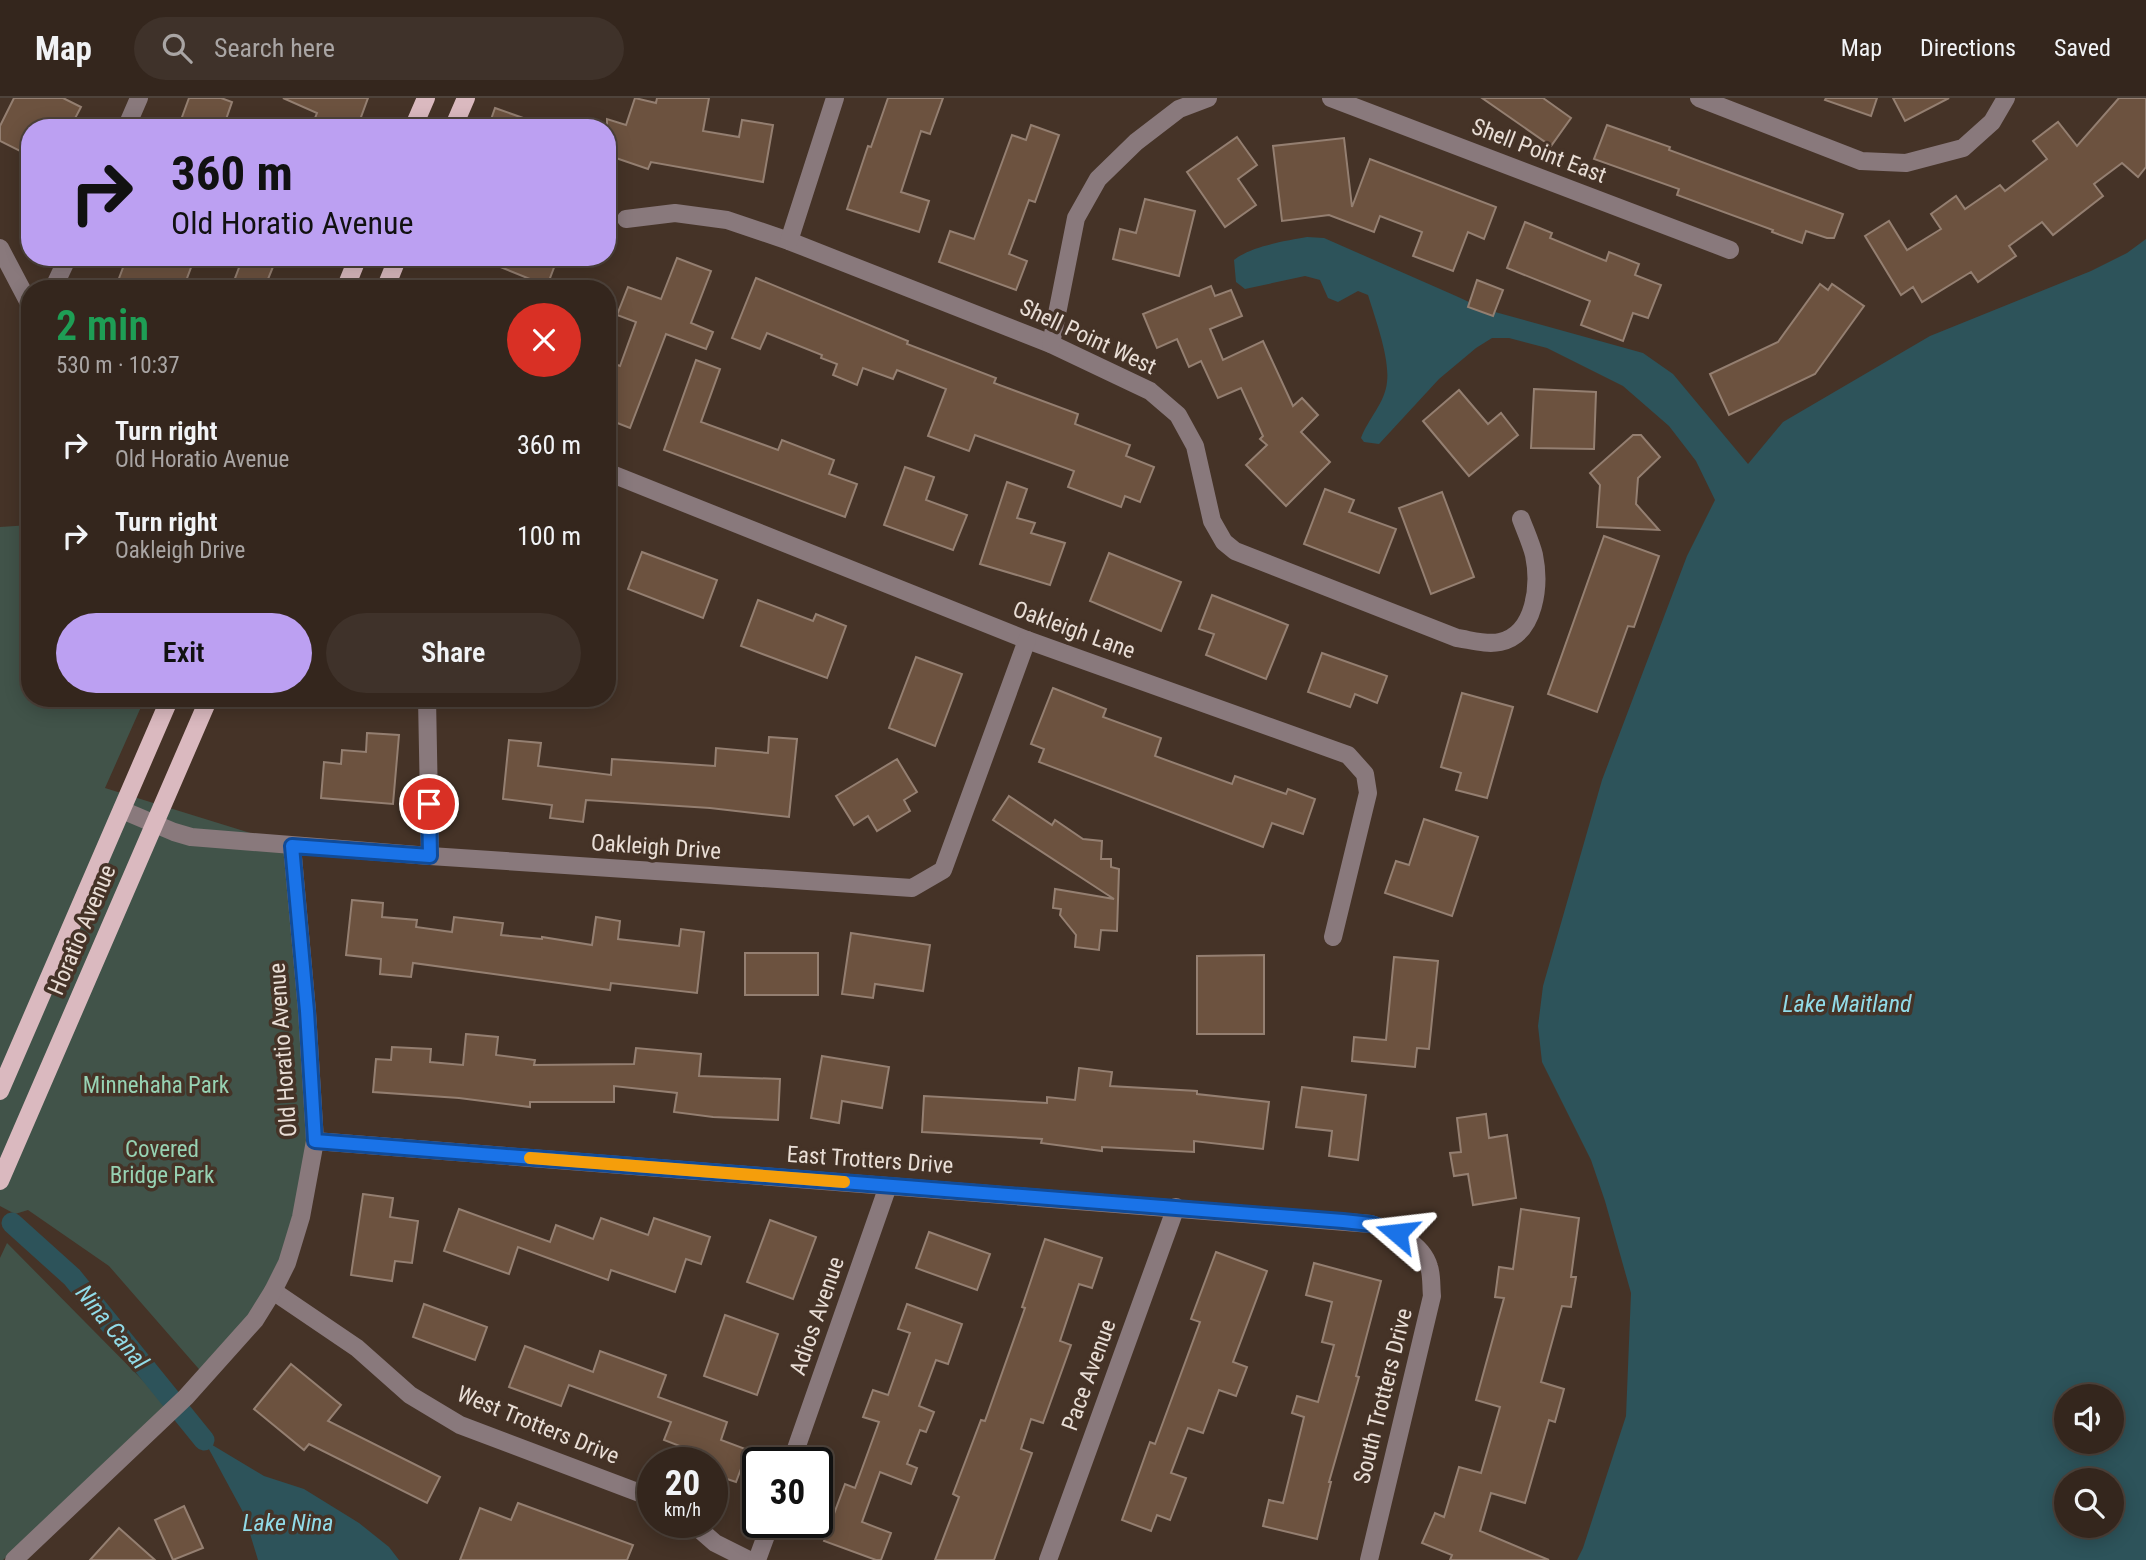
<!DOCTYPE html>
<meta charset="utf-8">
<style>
body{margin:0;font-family:"Roboto Condensed",sans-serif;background:#3f322a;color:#f1f3f6;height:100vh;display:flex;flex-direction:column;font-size:26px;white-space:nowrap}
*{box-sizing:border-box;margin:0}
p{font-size:23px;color:#a9a5a4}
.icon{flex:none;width:38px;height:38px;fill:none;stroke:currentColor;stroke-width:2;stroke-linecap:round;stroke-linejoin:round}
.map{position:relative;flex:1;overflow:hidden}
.panel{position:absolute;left:21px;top:182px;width:595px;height:427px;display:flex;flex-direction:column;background:#34261d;border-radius:28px;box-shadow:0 4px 18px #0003,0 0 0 2px #4e433b}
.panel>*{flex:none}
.banner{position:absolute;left:21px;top:21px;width:595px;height:147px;border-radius:28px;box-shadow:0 4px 18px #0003,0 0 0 2px #4e433b;background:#bca0f2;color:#111;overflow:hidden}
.fabs{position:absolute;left:2054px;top:1286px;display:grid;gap:14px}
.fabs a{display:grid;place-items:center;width:70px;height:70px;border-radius:50%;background:#34261d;box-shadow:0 4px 18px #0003,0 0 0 2px #4e433b;font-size:35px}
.speed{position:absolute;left:637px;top:1349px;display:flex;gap:14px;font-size:35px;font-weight:700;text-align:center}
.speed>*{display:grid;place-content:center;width:91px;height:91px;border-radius:50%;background:#34261d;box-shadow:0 4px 18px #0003,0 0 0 2px #4e433b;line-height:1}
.speed small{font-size:18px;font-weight:400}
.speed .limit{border:4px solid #111;border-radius:10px;background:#fff;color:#111}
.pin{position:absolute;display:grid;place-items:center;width:60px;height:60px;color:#fff;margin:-30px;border:4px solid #fff;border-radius:50%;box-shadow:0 2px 7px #0007}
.me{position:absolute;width:77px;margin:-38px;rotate:287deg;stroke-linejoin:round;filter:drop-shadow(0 0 5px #0008)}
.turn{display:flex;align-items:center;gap:24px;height:147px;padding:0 35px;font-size:32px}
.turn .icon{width:91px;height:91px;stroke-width:2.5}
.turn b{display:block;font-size:49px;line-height:60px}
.round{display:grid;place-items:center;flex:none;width:74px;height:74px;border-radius:37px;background:#3f322a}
.summary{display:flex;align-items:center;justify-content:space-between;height:119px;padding:0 35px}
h1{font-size:42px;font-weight:600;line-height:52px;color:#1e9e55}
.cta{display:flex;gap:14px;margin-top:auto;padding:14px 35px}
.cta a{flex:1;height:80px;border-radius:42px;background:#bca0f2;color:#111;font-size:28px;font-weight:600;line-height:80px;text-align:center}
.cta a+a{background:#3f322a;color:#f1f3f6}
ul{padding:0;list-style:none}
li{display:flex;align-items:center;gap:21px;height:91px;padding:0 35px}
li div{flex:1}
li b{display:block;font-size:26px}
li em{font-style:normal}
header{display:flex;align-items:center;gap:42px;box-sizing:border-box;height:98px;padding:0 35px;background:#34261d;border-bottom:2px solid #4e433b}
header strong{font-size:33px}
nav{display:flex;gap:38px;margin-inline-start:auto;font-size:24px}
.search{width:490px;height:63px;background:#3f322a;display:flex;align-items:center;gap:18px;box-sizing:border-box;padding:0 24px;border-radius:38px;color:#a9a5a4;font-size:26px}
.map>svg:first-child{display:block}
</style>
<header>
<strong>Map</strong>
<div class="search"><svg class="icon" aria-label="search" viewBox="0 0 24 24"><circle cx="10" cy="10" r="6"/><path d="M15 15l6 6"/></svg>Search here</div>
<nav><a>Map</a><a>Directions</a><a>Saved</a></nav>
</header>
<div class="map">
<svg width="2146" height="1462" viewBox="0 0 2146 1462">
<rect width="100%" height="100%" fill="#453327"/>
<!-- green -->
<g fill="#415349">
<polygon points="30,427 30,600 145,600 105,690 292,748 315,1016 287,1165 205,1278 109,1168 28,1112 15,1116 0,1108 0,429"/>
<polygon points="7,1145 168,1308 3,1462 0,1462 0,1160"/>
</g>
<!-- water -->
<g fill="#2d535a" fill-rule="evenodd">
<path d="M1307,139L1324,140L1456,198L1469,204L1468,209L1493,218L1495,214L1643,255L1673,276L1748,366L1783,324L1930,238L2091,173L2127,155L2146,141V1462H1577L1583,1450L1626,1318L1631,1195L1605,1103L1591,1062L1542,964L1538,928L1543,888L1602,682L1687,458L1715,402L1696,363L1669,328L1623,288L1547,250L1509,240H1492L1476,250L1439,281L1379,346L1364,344L1361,340C1368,321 1385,305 1387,284C1390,260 1375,220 1368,197L1358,193L1338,204L1328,200L1320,182L1305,178L1245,191L1236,184L1234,162C1251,148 1285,143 1307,139ZM2067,1298H2112V1344H2067ZM2067,1382H2112V1428H2067Z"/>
<polygon points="204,1342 264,1378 304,1391 359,1425 389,1449 399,1462 258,1462 244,1416"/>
</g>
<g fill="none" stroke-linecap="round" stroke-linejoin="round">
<!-- canal -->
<polyline stroke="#2d535a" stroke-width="21" points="12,1125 72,1179 204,1342"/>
</g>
<!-- building -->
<g fill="#6c523f" stroke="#947f71" stroke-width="2">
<polygon points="14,0 63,0 81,9 70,30 30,30 30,58 0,43 0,28"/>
<polygon points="189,0 221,0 232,4 223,30 178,30"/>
<polygon points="283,0 368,0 357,30 325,30 313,25 317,15"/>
<polygon points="635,0 656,5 657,0 709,0 703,33 739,39 742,22 773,27 763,84 651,64 648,71 607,57 607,21 626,27"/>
<polygon points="888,0 943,0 930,36 921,33 901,94 929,103 919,134 847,111 868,48 871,49"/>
<polygon points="1482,0 1543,0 1571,20 1551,48"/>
<polygon points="1826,0 1877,0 1871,18 1825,2"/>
<polygon points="1893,0 1949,0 1905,23"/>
<polygon points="2119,0 2146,0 2146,69 2138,79 2122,65 2094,86 2103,98 2053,137 2042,124 2009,148 2016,158 1978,184 1971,174 1922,204 1913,189 1901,197 1865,138 1889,123 1907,152 1941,131 1931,116 1956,98 1965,111 2000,87 2005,93 2047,61 2033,43 2058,24 2077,48"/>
<polygon points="495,10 543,27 543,30 488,30"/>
<polygon points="1031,27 1059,37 1035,104 1029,102 1009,156 1027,163 1016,192 939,164 950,133 974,141 1012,37 1026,42"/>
<polygon points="1607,27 1670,49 1669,52 1843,116 1834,140 1827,140 1806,133 1802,145 1772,134 1773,132 1677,97 1679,91 1594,61"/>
<polygon points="1237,39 1257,67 1238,81 1256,107 1225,129 1187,74"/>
<polygon points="1344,40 1352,109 1370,61 1496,109 1484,141 1468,134 1453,173 1413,158 1422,134 1380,118 1374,134 1329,117 1282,123 1273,48"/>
<polygon points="1145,101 1195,113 1179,178 1113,161 1120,131 1136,135"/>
<polygon points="1525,124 1552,135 1550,140 1606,163 1609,154 1639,166 1635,177 1661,187 1648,220 1633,215 1623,243 1581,227 1590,203 1507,170"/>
<polygon points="127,159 179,159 193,164 183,191 115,191"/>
<polygon points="243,159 277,159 264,191 253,191 234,183"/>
<polygon points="476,159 558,159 547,188"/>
<polygon points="677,160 711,173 691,225 713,234 706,251 666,236 630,330 607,321 607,263 620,268 636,224 617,217 628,189 661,201"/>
<polygon points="756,180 908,243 907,246 996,280 994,285 1078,316 1075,326 1130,347 1126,358 1154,369 1140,404 1125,398 1121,409 1068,389 1074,373 975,337 969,353 928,338 946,291 897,272 893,281 863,270 857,287 833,277 837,266 821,260 822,257 767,235 760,251 732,240"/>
<polygon points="1477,182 1503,192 1493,218 1468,209"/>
<polygon points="1820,186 1828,192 1832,186 1864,208 1815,276 1729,317 1710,276 1778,244"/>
<polygon points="1211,188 1215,198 1231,192 1242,218 1210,231 1223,262 1263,243 1293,308 1302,300 1318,317 1301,334 1330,364 1286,408 1246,367 1267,347 1260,341 1263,338 1241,290 1218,300 1201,263 1189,269 1177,241 1157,250 1143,216"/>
<polygon points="696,262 720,271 701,324 778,352 782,342 834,362 829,376 857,386 845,419 664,352"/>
<polygon points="1534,291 1596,294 1594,351 1531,350"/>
<polygon points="1459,292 1488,326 1501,315 1518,337 1469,378 1423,323"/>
<polygon points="1633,337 1641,337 1660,359 1638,380 1636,406 1659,432 1597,429 1600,387 1590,375"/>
<polygon points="905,369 934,379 926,402 967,417 953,452 884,427"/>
<polygon points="1007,384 1027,391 1017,420 1035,425 1031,435 1065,445 1050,487 980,466"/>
<polygon points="1325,391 1354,402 1349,414 1396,431 1379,475 1304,446"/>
<polygon points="1442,394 1474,479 1431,496 1399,410"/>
<polygon points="1604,438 1659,458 1634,529 1628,528 1597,614 1548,596"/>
<polygon points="642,454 717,482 703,520 628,491"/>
<polygon points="1109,455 1181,484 1161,533 1090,503"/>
<polygon points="1212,497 1288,527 1266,581 1206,557 1214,536 1199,531"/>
<polygon points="758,502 813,523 816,516 846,528 827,580 741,548"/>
<polygon points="1322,555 1387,578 1377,605 1355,596 1350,609 1308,594"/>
<polygon points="916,559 962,576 935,648 889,630"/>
<polygon points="1053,590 1106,611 1103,619 1161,640 1155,658 1232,686 1235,678 1286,696 1288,691 1315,701 1303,736 1272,725 1263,749 1039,664 1044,651 1031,646"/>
<polygon points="1462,595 1513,609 1487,700 1456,692 1461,675 1441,669"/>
<polygon points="367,635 399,637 393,706 321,700 324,664 341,666 342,652 366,654"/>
<polygon points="769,639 797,641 789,719 710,710 586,702 583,724 550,720 552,707 503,701 509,642 541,645 538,668 611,677 612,661 715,668 716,650 768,655"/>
<polygon points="897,661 917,694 904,702 910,713 877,733 868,718 854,727 836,698"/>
<polygon points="1009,698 1052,727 1055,722 1083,741 1102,743 1101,761 1111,761 1111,769 1119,771 1117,833 1101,832 1099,852 1075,849 1076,837 1060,817 1061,811 1053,810 1055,791 1114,801 993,722"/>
<polygon points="1424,721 1478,739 1452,818 1385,795 1396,763 1409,767"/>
<polygon points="352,802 383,805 382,819 417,822 416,829 452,834 454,819 503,825 501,837 542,841 542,839 592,847 596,819 620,823 618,841 679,848 681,831 704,834 697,895 611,885 610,892 413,865 411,879 380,876 381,861 346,857"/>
<polygon points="851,835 930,847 923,893 875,886 873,900 842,896"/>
<rect x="745" y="855" width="73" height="42"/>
<polygon points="1264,857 1264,936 1197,936 1197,858"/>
<polygon points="1394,859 1438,863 1429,951 1417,950 1415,969 1352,963 1354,939 1386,942"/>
<polygon points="466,936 498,939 496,957 535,962 534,967 634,966 636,950 701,956 699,978 780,981 778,1022 713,1019 674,1014 677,995 614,988 614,1004 530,1004 530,1009 459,1000 373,994 376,961 391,962 392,949 431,951 430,964 463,967"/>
<polygon points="822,958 889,969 882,1010 842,1003 839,1025 811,1020"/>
<polygon points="1079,970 1112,974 1110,988 1197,993 1197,996 1269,1004 1263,1051 1194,1043 1194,1054 1102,1049 1102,1053 1041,1045 1042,1041 922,1034 924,998 1047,1005 1047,999 1075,1002"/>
<polygon points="1302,989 1366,997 1358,1062 1329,1058 1332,1033 1296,1029"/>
<polygon points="1486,1016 1489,1040 1507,1037 1516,1100 1473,1107 1468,1076 1454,1078 1450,1055 1461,1054 1457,1020"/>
<polygon points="363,1096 393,1100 390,1119 418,1123 412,1165 395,1163 392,1183 351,1177"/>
<polygon points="459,1111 550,1144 556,1127 593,1141 601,1120 648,1137 654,1120 710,1139 701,1166 686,1161 675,1194 611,1172 608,1182 518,1149 509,1176 444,1153"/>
<polygon points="1521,1111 1579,1120 1571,1179 1576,1179 1571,1209 1562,1208 1541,1284 1564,1291 1555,1324 1549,1322 1525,1405 1491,1395 1480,1433 1549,1462 1450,1462 1452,1457 1422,1445 1435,1415 1444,1419 1459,1369 1481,1375 1500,1309 1476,1302 1504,1200 1495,1199 1499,1169 1513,1171"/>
<polygon points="770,1122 816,1139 793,1201 747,1184"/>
<polygon points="929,1134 990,1156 977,1192 916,1170"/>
<polygon points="1045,1141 1102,1160 1092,1190 1079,1186 1060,1243 1071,1247 1043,1325 1031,1321 1021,1351 1032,1355 994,1462 935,1462 959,1399 953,1396 981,1322 985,1323 1025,1210 1022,1209"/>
<polygon points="1216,1154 1267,1173 1233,1264 1247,1269 1236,1298 1219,1292 1203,1335 1188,1330 1171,1375 1186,1380 1170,1422 1157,1417 1151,1433 1122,1422 1150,1344 1155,1346 1200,1224 1191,1221"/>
<polygon points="1314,1165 1381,1183 1356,1278 1359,1279 1329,1384 1331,1384 1317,1441 1263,1428 1269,1402 1283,1405 1304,1319 1292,1315 1297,1298 1318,1304 1334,1247 1322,1244 1332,1204 1306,1197"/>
<polygon points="424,1206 487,1229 475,1262 413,1239"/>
<polygon points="907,1206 962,1226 948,1266 936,1262 919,1308 934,1314 926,1334 920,1332 907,1366 917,1370 911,1386 880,1374 862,1424 891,1435 881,1462 876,1462 824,1443 845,1386 855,1390 879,1324 863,1319 873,1292 888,1297 910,1235 898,1231"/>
<polygon points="725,1217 778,1236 757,1297 704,1278"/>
<polygon points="525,1248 593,1274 600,1253 666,1277 658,1299 727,1324 721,1342 748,1352 736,1384 712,1376 712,1365 695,1365 698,1355 664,1342 671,1324 569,1287 561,1308 509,1289"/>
<polygon points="291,1266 341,1307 328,1323 440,1379 427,1405 309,1346 304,1352 254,1311"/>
<polygon points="518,1405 633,1447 627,1462 460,1462 480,1410 511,1422"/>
<polygon points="184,1408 203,1450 173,1462 155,1422"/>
<polygon points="119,1430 155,1462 90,1462"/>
</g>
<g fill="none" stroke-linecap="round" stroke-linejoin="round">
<!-- minor -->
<g stroke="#89797c" stroke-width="18">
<polyline points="1331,0 1730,152"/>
<polyline points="1699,0 1861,63 1906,65 1963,50 1992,24 2006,0"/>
<polyline points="126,30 139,0"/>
<path d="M626,121L675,115L727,122L789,143L1051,246L1150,293L1178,317L1195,348L1212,423L1224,444L1235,453L1457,540C1471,542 1487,547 1500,544C1536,536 1540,486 1534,457C1531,445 1525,432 1521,421"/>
<polyline points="789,143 835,0"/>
<polyline points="0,150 30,207"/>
<polyline points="53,191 68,159"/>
<polyline points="1051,246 1076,120 1098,81 1136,44 1179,11 1208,0"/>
<polyline points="607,374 1027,542 1348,657 1365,676 1368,695 1333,839"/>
<polyline points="427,600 430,758"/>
<polyline points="122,712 174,734 191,739 430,758 912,790 943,772 1027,542"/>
<path d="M315,1043L1371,1126C1392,1133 1422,1144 1429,1169C1432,1177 1431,1189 1432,1198L1369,1462"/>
<polyline points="273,1193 357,1250 410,1297 460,1327 653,1400"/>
<polyline points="791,1365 888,1088"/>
<polyline points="691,1424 715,1445 749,1462"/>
<polyline points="14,1462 186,1299 255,1222 273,1193 287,1165 301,1119 315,1043 307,913 292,748"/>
<polyline points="757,1462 771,1424"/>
<polyline points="1048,1462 1176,1109"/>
</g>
<!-- major -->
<g stroke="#dab9bf" stroke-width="18">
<polyline points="413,30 426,0"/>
<polyline points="453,30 466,0"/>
<polyline points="345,191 358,159"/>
<polyline points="385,191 398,159"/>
<polyline points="0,993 170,600"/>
<polyline points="0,1083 209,600"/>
</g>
</g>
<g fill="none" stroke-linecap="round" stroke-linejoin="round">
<defs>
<polyline id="route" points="429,706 430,758 292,748 307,913 315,1043 1343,1123 1371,1126 1397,1135"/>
</defs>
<!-- route casing -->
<use href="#route" stroke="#114b97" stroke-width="18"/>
<!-- route -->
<use href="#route" stroke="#1a73e8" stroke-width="12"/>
<!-- slow -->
<polyline stroke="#f59e0b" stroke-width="12" points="530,1060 844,1084"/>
</g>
<g text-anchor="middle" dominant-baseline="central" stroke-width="7" stroke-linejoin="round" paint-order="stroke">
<!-- street labels -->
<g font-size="23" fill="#e9ded6" stroke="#453327">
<text transform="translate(1539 53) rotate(21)">Shell Point East</text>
<text transform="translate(1088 239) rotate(25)">Shell Point West</text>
<text transform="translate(1074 532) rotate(20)">Oakleigh Lane</text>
<text transform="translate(656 749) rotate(4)">Oakleigh Drive</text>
<text transform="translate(82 832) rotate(-67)">Horatio Avenue</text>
<text transform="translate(283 952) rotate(-94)">Old Horatio Avenue</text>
<text transform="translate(870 1062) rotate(4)">East Trotters Drive</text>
<text transform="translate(817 1218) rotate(-71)">Adios Avenue</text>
<text transform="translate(1089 1277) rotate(-70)">Pace Avenue</text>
<text transform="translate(1383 1298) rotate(-76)">South Trotters Drive</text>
<text transform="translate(538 1327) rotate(22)">West Trotters Drive</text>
</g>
<!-- park labels -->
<g font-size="23" fill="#97d2b3" stroke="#453327">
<text x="156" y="987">Minnehaha Park</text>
<text x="162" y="1051">Covered<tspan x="162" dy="26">Bridge Park</tspan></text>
</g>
<!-- water labels -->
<g font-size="24" font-style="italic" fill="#91dbe8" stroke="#453327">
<text x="1847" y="906">Lake Maitland</text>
<text transform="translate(112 1229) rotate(51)">Nina Canal</text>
<text x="288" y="1425">Lake Nina</text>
</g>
</g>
</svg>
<div class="fabs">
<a><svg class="icon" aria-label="sound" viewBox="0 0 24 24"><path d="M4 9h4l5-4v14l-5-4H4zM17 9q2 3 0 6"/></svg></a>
<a><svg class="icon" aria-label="search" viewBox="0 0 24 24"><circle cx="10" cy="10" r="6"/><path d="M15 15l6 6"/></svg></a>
</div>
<div class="speed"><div>20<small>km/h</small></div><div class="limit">30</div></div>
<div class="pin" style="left:429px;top:706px;background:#d93025"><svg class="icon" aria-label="arrive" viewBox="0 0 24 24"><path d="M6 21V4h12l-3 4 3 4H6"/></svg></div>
<svg class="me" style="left:1397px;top:1135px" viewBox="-20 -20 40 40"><path d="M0-17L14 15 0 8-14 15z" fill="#1a73e8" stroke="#fff" stroke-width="4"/></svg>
<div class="banner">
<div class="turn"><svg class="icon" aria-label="right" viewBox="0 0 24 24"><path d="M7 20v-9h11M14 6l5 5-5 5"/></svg><div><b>360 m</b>Old Horatio Avenue</div></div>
</div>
<section class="panel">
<div class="summary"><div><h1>2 min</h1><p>530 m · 10:37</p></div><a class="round" style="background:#d93025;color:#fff"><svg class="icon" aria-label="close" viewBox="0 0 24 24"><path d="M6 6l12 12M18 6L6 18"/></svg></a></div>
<ul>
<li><svg class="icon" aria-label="right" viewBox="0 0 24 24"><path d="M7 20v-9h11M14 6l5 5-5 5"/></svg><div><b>Turn right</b><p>Old Horatio Avenue</p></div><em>360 m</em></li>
<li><svg class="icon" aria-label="right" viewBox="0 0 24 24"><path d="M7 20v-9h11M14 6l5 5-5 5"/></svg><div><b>Turn right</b><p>Oakleigh Drive</p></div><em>100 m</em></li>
</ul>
<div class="cta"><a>Exit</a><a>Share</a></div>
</section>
</div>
